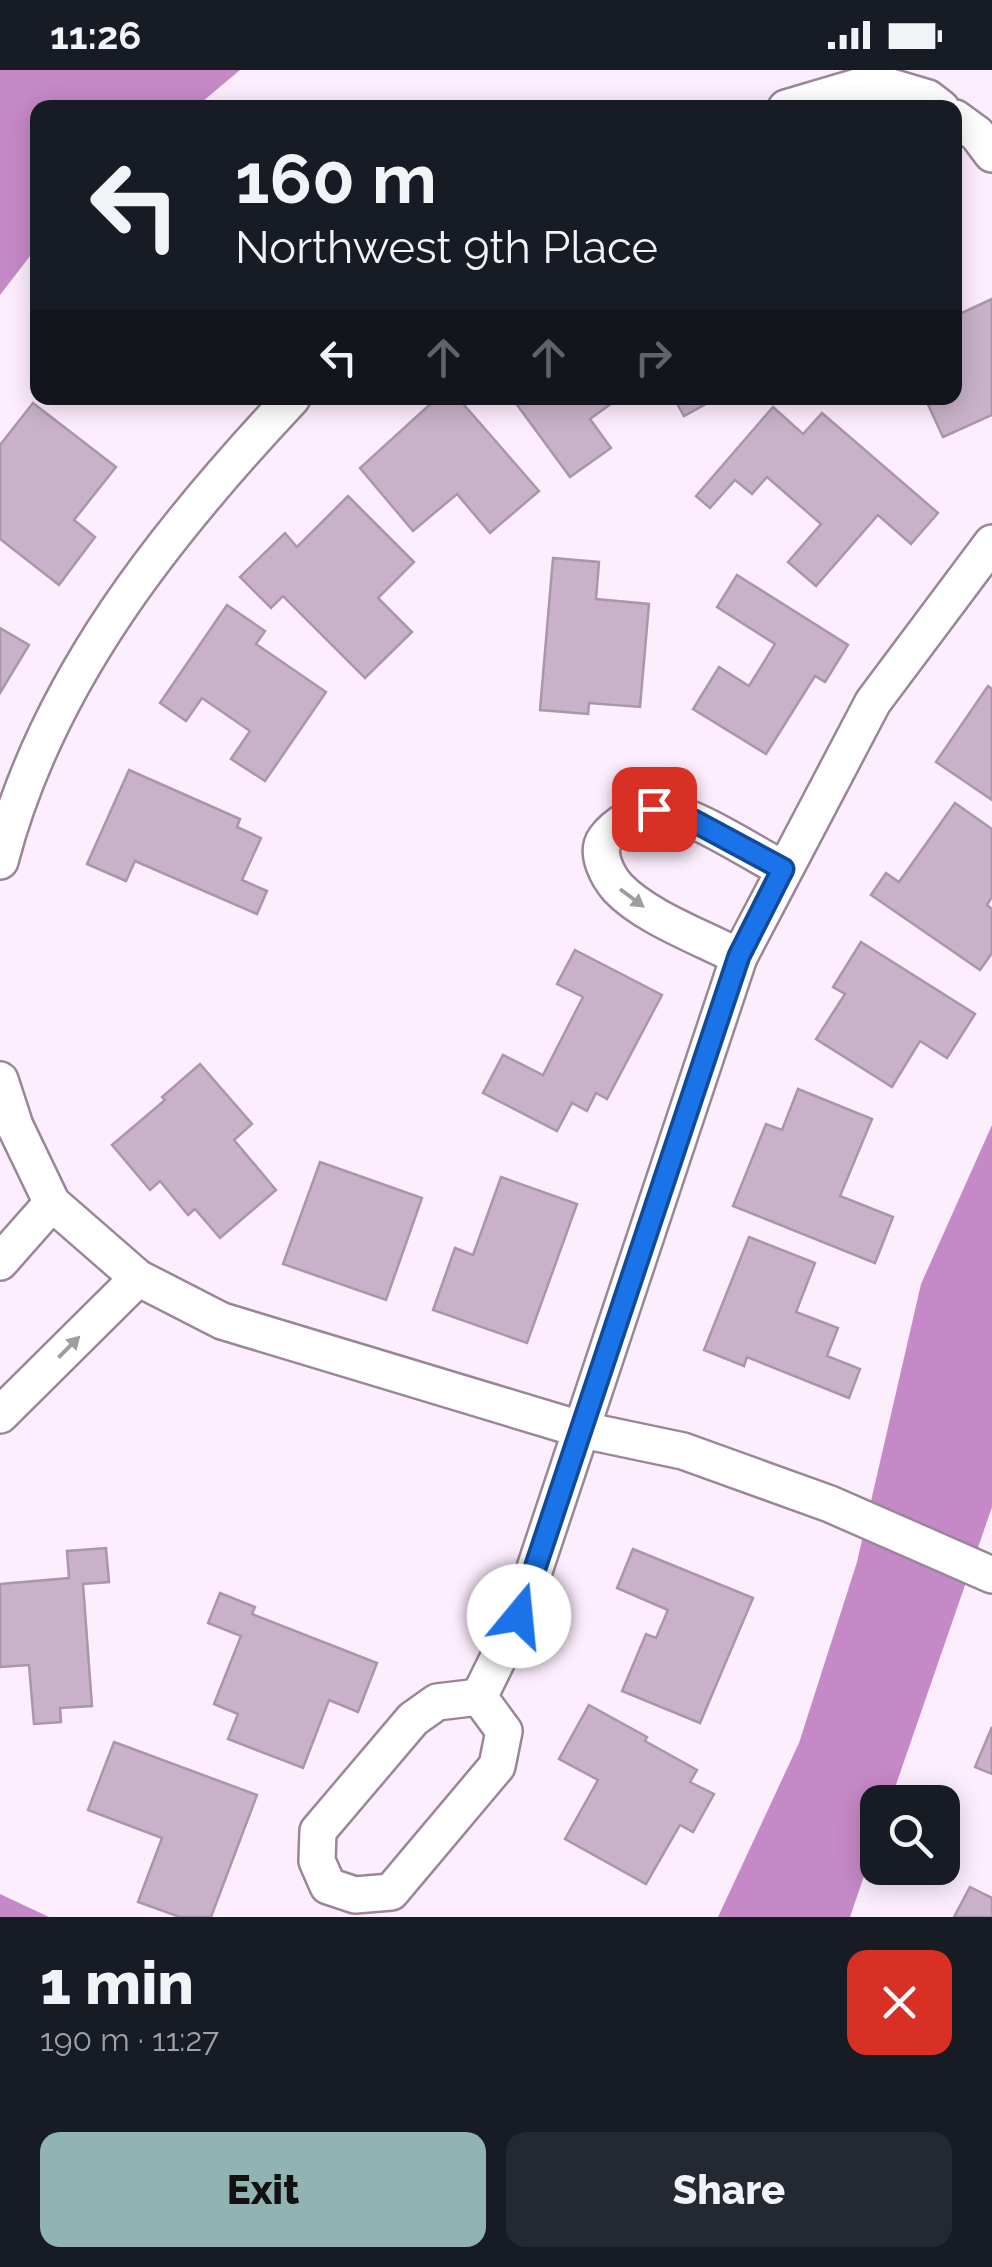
<!DOCTYPE html>
<meta charset="utf-8">
<style>
body{margin:0;font-family:Raleway,sans-serif;background:#242831;color:#f1f3f6;height:100vh;display:flex;flex-direction:column;font-size:38px;white-space:nowrap}
*{box-sizing:border-box;margin:0}
p{font-size:32px;color:#9ea1a6}
.icon{flex:none;width:55px;height:55px;fill:none;stroke:currentColor;stroke-width:2;stroke-linecap:round;stroke-linejoin:round}
.map{position:relative;height:1847px;overflow:hidden}
.panel{display:flex;flex-direction:column;background:#171b24;flex:1}
.panel>*{flex:none}
.hud{position:absolute;left:30px;top:30px;width:932px;height:305px;border-radius:20px;box-shadow:0 5px 25px #0003;background:#171b24;color:#f1f3f6;overflow:hidden}
.tools{position:absolute;left:860px;top:1715px;display:grid;gap:20px}
.tools a{display:grid;place-items:center;width:100px;height:100px;border-radius:20px;background:#171b24;box-shadow:0 5px 25px #0003;font-size:50px}
.pin{position:absolute;display:grid;place-items:center;width:85px;height:85px;color:#fff;margin:-42px;border-radius:20px;box-shadow:0 5px 15px #0006}
.me{position:absolute;width:110px;margin:-55px;rotate:17deg;stroke-linejoin:round;filter:drop-shadow(0 0 8px #0008)}
.turn{display:flex;align-items:center;gap:35px;height:210px;padding:0 40px;font-size:45px}
.turn .icon{width:130px;height:130px;stroke-width:2.5}
.turn b{display:block;font-size:70px;line-height:85px}
.lanes{display:flex;align-items:center;height:95px;padding:0 40px;background:#0003;justify-content:center;gap:50px;direction:ltr}
.lanes .off{opacity:.35}
.round{display:grid;place-items:center;flex:none;width:105px;height:105px;border-radius:20px;background:#242831}
.summary{display:flex;align-items:center;justify-content:space-between;height:170px;padding:0 40px}
h1{font-size:60px;font-weight:800;line-height:75px}
.cta{display:flex;gap:20px;margin-top:auto;padding:20px 40px}
.cta a{flex:1;height:115px;border-radius:20px;background:#91b4b3;color:#111;font-size:40px;font-weight:800;line-height:115px;text-align:center}
.cta a+a{background:#242831;color:#f1f3f6}
.status{display:flex;justify-content:space-between;align-items:center;height:70px;padding:0 50px;background:#171b24;direction:ltr}
.status svg{height:28px;fill:currentColor}
.map>svg:first-child{display:block}
</style>
<div class="status"><b>11:26</b><svg viewBox="0 0 49 12"><path d="M0 12V9h3v3zM5 12V6h3v6zM10 12V3h3v9zM15 12V0h3v12zM26 1h20v11H26zM47 4h2v5h-2z"/></svg></div>
<div class="map">
<svg width="992" height="1847" viewBox="0 0 992 1847">
<rect width="100%" height="100%" fill="#fdeefd"/>
<!-- water -->
<g fill="#c689c7">
<polygon points="0,0 240,0 196,37 38,38 37,177 0,225"/>
<polygon points="992,1055 992,1437 890,1732 878,1732 877,1768 850,1847 718,1847 799,1673 857,1492 921,1214"/>
<polygon points="0,1824 49,1847 0,1847"/>
</g>
<!-- building -->
<g fill="#c9b2c9" stroke="#ab95ab" stroke-width="2.5">
<polygon points="992,229 992,345 943,367 925,328 955,328 955,246"/>
<polygon points="437,328 458,328 539,421 490,463 457,424 413,461 360,398"/>
<polygon points="512,328 619,328 590,349 611,378 570,407"/>
<polygon points="674,328 717,328 684,346"/>
<polygon points="33,333 116,397 74,450 95,467 59,515 0,469 0,375"/>
<polygon points="773,337 803,364 822,343 938,443 911,474 878,445 816,516 788,492 821,454 767,407 752,424 735,410 710,438 696,426"/>
<polygon points="348,426 414,492 378,528 412,562 365,608 283,526 271,538 240,507 285,463 297,477"/>
<polygon points="553,488 599,492 596,529 649,534 640,637 589,633 588,644 540,640"/>
<polygon points="737,505 848,575 825,612 815,606 766,684 693,639 719,597 749,616 775,574 717,537"/>
<polygon points="227,535 265,561 256,574 326,622 265,711 231,689 250,661 202,628 186,651 160,633"/>
<polygon points="0,558 29,575 0,623"/>
<polygon points="988,616 992,619 992,730 936,692"/>
<polygon points="129,700 240,749 237,757 261,768 242,810 267,821 257,844 135,791 126,811 87,794"/>
<polygon points="955,733 992,759 992,827 987,835 992,839 992,883 980,900 871,825 886,803 899,812"/>
<polygon points="861,872 975,944 947,988 920,971 892,1017 816,969 845,924 833,917"/>
<polygon points="575,880 662,925 607,1029 596,1023 587,1041 572,1033 557,1061 483,1023 503,985 543,1005 583,927 557,914"/>
<polygon points="200,994 252,1054 234,1070 276,1120 220,1168 195,1139 188,1145 160,1111 150,1120 112,1075 165,1030 162,1027"/>
<polygon points="798,1019 872,1049 840,1126 893,1147 875,1193 733,1136 766,1054 782,1060"/>
<polygon points="320,1092 422,1128 386,1230 283,1194"/>
<polygon points="501,1107 577,1134 527,1273 433,1240 455,1178 473,1185"/>
<polygon points="749,1167 815,1193 796,1242 838,1258 827,1286 860,1299 849,1328 747,1287 744,1296 704,1280"/>
<polygon points="106,1478 109,1512 83,1514 92,1636 60,1638 61,1652 34,1654 29,1595 0,1597 0,1514 69,1508 67,1481"/>
<polygon points="633,1479 753,1528 700,1653 622,1621 646,1564 656,1568 668,1540 617,1518"/>
<polygon points="220,1523 255,1537 252,1544 377,1593 358,1642 329,1630 303,1698 228,1669 238,1644 214,1634 241,1566 208,1553"/>
<polygon points="589,1635 647,1667 645,1671 697,1700 690,1712 714,1724 693,1762 680,1755 646,1814 565,1769 598,1710 559,1689"/>
<polygon points="992,1657 992,1704 975,1697"/>
<polygon points="114,1672 257,1725 211,1847 180,1847 138,1832 162,1768 88,1740"/>
<polygon points="970,1817 992,1828 992,1847 954,1847"/>
</g>
<g fill="none" stroke-linecap="round" stroke-linejoin="round">
<defs>
<g id="street">
<polyline points="786,38 874,12 928,28 941,38"/>
<polyline points="955,48 977,64 992,84"/>
<path d="M0,791C47,610 167,461 292,328"/>
<path d="M739,887C703,868 645,847 618,818C608,807 595,783 605,769C615,755 640,739 658,740C691,742 752,783 783,799"/>
<polyline points="0,1010 15,1056 52,1133 138,1208 222,1251 583,1360 683,1381 830,1434 992,1505"/>
<polyline points="0,1192 52,1133"/>
<polyline points="0,1345 138,1208"/>
<polyline points="479,1627 519,1546 739,887 873,632 992,473"/>
<polygon points="479,1627 504,1661 497,1696 391,1822 355,1825 328,1816 317,1791 318,1761 413,1649 437,1632"/>
</g>
</defs>
<!-- street casing -->
<use href="#street" stroke="#9a859a" stroke-width="40"/>
<!-- street -->
<use href="#street" stroke="#fff" stroke-width="35"/>
</g>
<!-- one-way arrows -->
<defs><path id="oneway-solid" d="M-6-.8H1V-3.2L6.5 0L1 3.2V.8H-6Z" transform="scale(2.5)"/></defs>
<g fill="#a09da0">
<use href="#oneway-solid" transform="translate(632 828) rotate(37)"/>
<use href="#oneway-solid" transform="translate(69 1277) rotate(-45)"/>
</g>
<g fill="none" stroke-linecap="round" stroke-linejoin="round">
<defs>
<polyline id="route" points="519,1546 739,886 783,799 692,750 654,739"/>
</defs>
<!-- route casing -->
<use href="#route" stroke="#114b97" stroke-width="25"/>
<!-- route -->
<use href="#route" stroke="#1a73e8" stroke-width="18"/>
</g>
</svg>
<div class="tools">
<a><svg class="icon" aria-label="search" viewBox="0 0 24 24"><circle cx="10" cy="10" r="6"/><path d="M15 15l6 6"/></svg></a>
</div>
<div class="pin" style="left:654px;top:739px;background:#d93025"><svg class="icon" aria-label="arrive" viewBox="0 0 24 24"><path d="M6 21V4h12l-3 4 3 4H6"/></svg></div>
<svg class="me" style="left:519px;top:1546px" viewBox="-20 -20 40 40"><circle r="19" fill="#fff"/><path d="M0-13L10 11 0 6-10 11z" fill="#1a73e8"/></svg>
<div class="hud">
<div class="turn"><svg class="icon" aria-label="left" viewBox="0 0 24 24"><path d="M17 20v-9H6M10 6l-5 5 5 5"/></svg><div><b>160 m</b>Northwest 9th Place</div></div>
<div class="lanes"><svg class="icon" aria-label="left" viewBox="0 0 24 24"><path d="M17 20v-9H6M10 6l-5 5 5 5"/></svg><svg class="icon off" aria-label="ahead" viewBox="0 0 24 24"><path d="M12 20V5M6 11l6-6 6 6"/></svg><svg class="icon off" aria-label="ahead" viewBox="0 0 24 24"><path d="M12 20V5M6 11l6-6 6 6"/></svg><svg class="icon off" aria-label="right" viewBox="0 0 24 24"><path d="M7 20v-9h11M14 6l5 5-5 5"/></svg></div>
</div>
</div>
<section class="panel">
<div class="summary"><div><h1>1 min</h1><p>190 m · 11:27</p></div><a class="round" style="background:#d93025;color:#fff"><svg class="icon" aria-label="close" viewBox="0 0 24 24"><path d="M6 6l12 12M18 6L6 18"/></svg></a></div>
<div class="cta"><a>Exit</a><a>Share</a></div>
</section>
